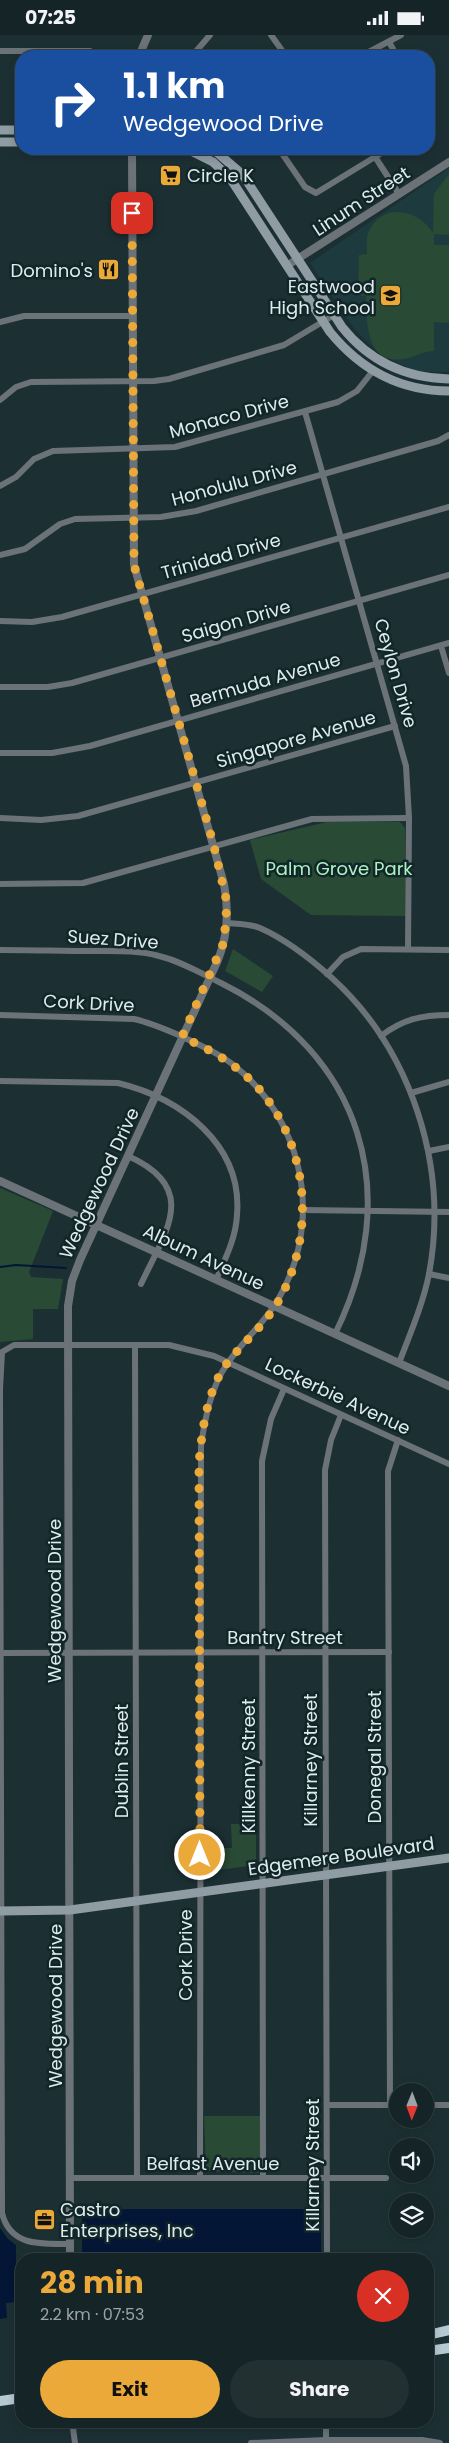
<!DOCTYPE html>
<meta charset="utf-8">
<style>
body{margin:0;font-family:Poppins,sans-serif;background:#223032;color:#f1f3f6;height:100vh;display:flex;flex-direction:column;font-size:19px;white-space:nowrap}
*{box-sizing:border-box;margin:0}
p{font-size:16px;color:#9da4a7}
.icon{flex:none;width:28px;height:28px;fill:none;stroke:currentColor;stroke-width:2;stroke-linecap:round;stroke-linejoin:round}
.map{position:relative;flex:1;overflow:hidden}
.details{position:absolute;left:15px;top:2218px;width:419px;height:175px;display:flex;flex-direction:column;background:#152426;border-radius:20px;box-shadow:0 2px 8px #0003,0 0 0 1px #344143}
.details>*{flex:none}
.top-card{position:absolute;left:15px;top:15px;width:420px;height:105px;border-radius:20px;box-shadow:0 2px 8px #0003,0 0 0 1px #344143;background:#1a4fa0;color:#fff;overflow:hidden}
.needle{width:32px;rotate:181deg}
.controls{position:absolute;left:389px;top:2048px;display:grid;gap:10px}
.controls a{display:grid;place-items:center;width:45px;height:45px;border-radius:50%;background:#152426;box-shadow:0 2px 8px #0003,0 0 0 1px #344143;font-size:25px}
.pin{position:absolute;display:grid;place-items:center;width:42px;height:42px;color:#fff;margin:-21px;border-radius:10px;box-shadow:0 2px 8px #0006}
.me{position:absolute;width:55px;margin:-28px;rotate:0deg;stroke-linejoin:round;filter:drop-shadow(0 0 4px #0008)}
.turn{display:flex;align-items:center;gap:18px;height:105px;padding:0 25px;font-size:22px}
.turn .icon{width:65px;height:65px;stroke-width:2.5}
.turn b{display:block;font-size:35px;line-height:42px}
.round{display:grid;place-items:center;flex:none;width:52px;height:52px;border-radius:26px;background:#223032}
.summary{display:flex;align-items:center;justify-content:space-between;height:85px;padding:0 25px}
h1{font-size:30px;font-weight:700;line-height:38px;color:#eba939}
.action{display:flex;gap:10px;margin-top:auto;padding:10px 25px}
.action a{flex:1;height:58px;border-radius:30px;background:#eba939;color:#111;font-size:20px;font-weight:700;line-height:58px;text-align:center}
.action a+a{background:#223032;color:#f1f3f6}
.status{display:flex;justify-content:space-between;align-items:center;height:35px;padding:0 25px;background:#152426;direction:ltr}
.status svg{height:14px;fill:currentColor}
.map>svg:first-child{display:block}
</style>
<div class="status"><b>07:25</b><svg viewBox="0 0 49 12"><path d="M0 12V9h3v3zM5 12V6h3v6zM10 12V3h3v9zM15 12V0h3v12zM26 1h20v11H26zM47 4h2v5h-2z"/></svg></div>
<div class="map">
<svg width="449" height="2408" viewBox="0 0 449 2408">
<rect width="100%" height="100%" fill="#1c3033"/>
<!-- built -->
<polygon fill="#1d3b3f" points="449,133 449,337 416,336 381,320 355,295 310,228"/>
<!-- green -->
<g fill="#294b35">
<path d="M449,139V200L434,199V210H449V288L434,287V316C422,316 416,322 404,324C365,330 367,286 366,261L358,260L359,220L367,219C367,212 366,202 369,196C384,166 419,175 433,198L434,159Z"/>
<polygon points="327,787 400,787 405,793 406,881 311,880 261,844 250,805"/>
<polygon points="233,914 273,941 262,957 225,936"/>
<polygon points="0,1153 53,1176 29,1237 31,1242 63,1244 58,1274 33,1274 33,1304 0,1307"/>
<polygon points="231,1789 256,1789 256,1830 211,1836 212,1813 232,1813"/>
<polygon points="204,2081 260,2081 260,2135 258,2138 206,2136"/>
</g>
<!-- water -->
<g fill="#031636">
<rect x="82" y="2174" width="239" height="48"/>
<polygon points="0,2193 8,2204 16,2210 16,2267 6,2268 7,2283 0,2284"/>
</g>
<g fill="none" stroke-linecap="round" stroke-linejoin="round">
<!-- stream -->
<polyline stroke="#031636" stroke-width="2" points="0,1232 16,1230 66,1233"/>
<!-- minor -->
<g stroke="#6b7378" stroke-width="6">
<polyline points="271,0 286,21"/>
<polyline points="389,7 397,21"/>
<polyline points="0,16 90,16"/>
<polyline points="192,21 210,0"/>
<polyline points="361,21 401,0"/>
<polyline points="279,114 305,152 316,158 388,114"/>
<polyline points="370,114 399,159"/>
<polyline points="0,287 24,281 132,281"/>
<polyline points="0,365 16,352 31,347 154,346 169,344 284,310 334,280"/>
<polyline points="305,377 406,731 409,783 408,914"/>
<polyline points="0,451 16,442 34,424 53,416 175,412 338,367 357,356 372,337"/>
<polyline points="0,520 25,514 60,489 75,484 161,482 196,476 438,406 449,400"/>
<polyline points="0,586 32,587 62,582 449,472"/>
<polyline points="441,611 449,638"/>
<polyline points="0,652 48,652 72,648 449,540"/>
<polyline points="0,718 52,718 90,711 449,608"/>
<polyline points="0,783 41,785 78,781 395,691"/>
<polyline points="0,849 83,848 312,784 409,783"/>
<path d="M227,888C238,889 250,889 260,893C285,904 312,925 332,943C412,1016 449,1132 429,1239C423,1269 410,1299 399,1328"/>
<path d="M0,915C32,915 63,916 95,916C116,916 138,915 159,921C180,926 201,938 221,948C363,1019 404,1159 335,1299"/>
<polyline points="327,939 343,922 361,914 449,915"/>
<path d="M0,980L134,984C152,988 167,995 183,1002C202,1011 220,1019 236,1032C299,1083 321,1173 287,1247C271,1284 248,1299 227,1329C211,1352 205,1383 201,1411L200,2143"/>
<path d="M381,1001C403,984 422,980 449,980"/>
<path d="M0,1046L118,1048C180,1063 243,1109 237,1180C236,1203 225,1224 216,1245"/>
<polyline points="411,1058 449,1047"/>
<polyline points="429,1116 449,1112"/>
<path d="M128,1121C200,1153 166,1196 141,1249"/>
<polyline points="303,1175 449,1177"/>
<polyline points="429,1239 449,1243"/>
<polyline points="135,1310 137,2143"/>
<polyline points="1,1618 389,1617"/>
<polyline points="327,2070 398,2070"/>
<polyline points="390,2070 388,1436 398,1405"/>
<polyline points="425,2070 449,2070"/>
<polyline points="70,2143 386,2143"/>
<polyline points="263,2143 262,1426 271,1384 284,1354"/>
<path d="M70,2209C42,2209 10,2212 2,2178L0,1354L2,1317L14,1310H169L214,1321L449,1429"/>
<polyline points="327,2224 325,1435 331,1405 341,1380"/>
<polyline points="72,2386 75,2408"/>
<polyline points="326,2386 326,2405"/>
<polyline points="251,2408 326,2405 422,2405 440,2408"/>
</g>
<!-- tertiary -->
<g stroke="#6b7378" stroke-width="8">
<polyline points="139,21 148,0"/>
<polyline points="288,230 449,127"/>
<polyline points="0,1146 449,1351"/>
<path d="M70,2224L68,1271L72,1246L80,1225L218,925C228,900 229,875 224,849L134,530L132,114"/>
</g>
<!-- secondary -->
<g stroke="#8f9ca3" stroke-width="9">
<polyline points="0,95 21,95"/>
<polyline points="0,107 21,107"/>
<path d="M187,114L213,127L230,143L330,297C361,335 400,356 449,356"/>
<path d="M213,114L243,140L342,292C370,327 405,343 449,344"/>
<polyline points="0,1876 70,1875 449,1823"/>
</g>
<!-- trunk -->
<g stroke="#b6c9d3" stroke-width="10">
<polyline points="428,2300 449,2295"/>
<polyline points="428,2316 449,2313"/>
<polyline points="0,2366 21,2363"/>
</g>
</g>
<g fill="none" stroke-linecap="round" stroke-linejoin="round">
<!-- route -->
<path stroke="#eba939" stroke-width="9" stroke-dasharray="0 16.2" d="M132,178L134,530L214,811L227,868L224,907L182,1002C212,1015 239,1031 260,1055C311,1115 316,1206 275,1272C262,1292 243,1308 228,1327C207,1354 202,1395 199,1428L200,1820"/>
</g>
<!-- icons -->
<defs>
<symbol id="supermarket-square" viewBox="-11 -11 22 22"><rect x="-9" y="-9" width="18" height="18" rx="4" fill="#eba939" stroke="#122629"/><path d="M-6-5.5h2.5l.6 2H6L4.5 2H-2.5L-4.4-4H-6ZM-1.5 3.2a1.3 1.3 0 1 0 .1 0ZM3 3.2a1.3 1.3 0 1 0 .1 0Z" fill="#111"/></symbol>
<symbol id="restaurant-square" viewBox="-11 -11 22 22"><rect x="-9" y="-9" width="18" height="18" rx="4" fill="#eba939" stroke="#122629"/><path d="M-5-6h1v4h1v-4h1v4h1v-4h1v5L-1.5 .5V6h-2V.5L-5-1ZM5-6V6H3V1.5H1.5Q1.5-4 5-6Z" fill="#111"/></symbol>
<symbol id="school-square" viewBox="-11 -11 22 22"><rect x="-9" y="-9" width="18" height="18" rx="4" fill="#eba939" stroke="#122629"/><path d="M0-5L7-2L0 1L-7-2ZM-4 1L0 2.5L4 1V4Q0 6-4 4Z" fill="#111"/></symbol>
<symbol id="office-square" viewBox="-11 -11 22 22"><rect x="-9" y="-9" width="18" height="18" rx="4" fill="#eba939" stroke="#122629"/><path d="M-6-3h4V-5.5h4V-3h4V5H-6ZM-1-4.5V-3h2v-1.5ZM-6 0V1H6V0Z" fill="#111"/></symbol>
</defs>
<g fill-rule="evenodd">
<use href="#supermarket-square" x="158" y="128" width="25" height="25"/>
<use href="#restaurant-square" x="96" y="222" width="25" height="25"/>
<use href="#school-square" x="378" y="248" width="25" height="25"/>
<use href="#office-square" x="32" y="2172" width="25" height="25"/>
</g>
<g text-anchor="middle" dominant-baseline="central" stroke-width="5" stroke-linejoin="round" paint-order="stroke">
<!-- poi labels -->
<g font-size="18" fill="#dfeced" stroke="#122629" text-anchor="start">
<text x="187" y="140">Circle K</text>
<text x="93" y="235" text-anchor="end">Domino's</text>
<text x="375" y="251" text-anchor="end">Eastwood<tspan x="375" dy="21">High School</tspan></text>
<text x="60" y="2174">Castro<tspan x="60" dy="21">Enterprises, Inc</tspan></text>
</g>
<!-- street labels -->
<g font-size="18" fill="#dfeced" stroke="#122629">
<text transform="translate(361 166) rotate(-33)">Linum Street</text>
<text transform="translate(229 381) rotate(-15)">Monaco Drive</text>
<text transform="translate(234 448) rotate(-15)">Honolulu Drive</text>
<text transform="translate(221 521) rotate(-16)">Trinidad Drive</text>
<text transform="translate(236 586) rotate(-16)">Saigon Drive</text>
<text transform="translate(396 638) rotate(74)">Ceylon Drive</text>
<text transform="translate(265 645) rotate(-16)">Bermuda Avenue</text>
<text transform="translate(296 704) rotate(-16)">Singapore Avenue</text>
<text transform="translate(113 904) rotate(4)">Suez Drive</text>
<text transform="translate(89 968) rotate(3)">Cork Drive</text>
<text transform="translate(99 1148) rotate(-65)">Wedgewood Drive</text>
<text transform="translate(204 1222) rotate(25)">Album Avenue</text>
<text transform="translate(338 1361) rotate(25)">Lockerbie Avenue</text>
<text transform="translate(54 1566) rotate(-90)">Wedgewood Drive</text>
<text x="285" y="1602">Bantry Street</text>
<text transform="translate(374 1722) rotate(-90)">Donegal Street</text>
<text transform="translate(310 1725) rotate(-90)">Killarney Street</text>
<text transform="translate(121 1726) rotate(-90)">Dublin Street</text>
<text transform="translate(248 1731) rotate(-90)">Killkenny Street</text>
<text transform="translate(341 1821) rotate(-8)">Edgemere Boulevard</text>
<text transform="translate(185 1920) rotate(-90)">Cork Drive</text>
<text transform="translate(55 1971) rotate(-90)">Wedgewood Drive</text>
<text x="213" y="2128">Belfast Avenue</text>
<text transform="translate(312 2130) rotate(-90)">Killarney Street</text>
</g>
<!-- park labels -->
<g font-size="18" fill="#abf3c2" stroke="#122629">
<text x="339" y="833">Palm Grove Park</text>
</g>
</g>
</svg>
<div class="controls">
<a><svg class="needle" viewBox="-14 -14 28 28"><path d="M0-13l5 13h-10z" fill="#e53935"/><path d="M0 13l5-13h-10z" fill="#9da4a7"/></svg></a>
<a><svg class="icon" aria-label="sound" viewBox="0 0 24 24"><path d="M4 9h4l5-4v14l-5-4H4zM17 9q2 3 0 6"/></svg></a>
<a><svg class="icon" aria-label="layers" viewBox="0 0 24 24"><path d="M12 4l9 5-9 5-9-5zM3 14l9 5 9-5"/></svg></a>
</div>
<div class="pin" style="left:132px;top:178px;background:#d93025"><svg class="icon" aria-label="arrive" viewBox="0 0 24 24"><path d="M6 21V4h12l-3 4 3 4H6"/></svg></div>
<svg class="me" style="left:200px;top:1820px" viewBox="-20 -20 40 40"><circle r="17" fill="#eba939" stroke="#fff" stroke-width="3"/><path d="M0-11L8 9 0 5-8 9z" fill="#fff"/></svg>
<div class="top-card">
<div class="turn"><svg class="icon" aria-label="right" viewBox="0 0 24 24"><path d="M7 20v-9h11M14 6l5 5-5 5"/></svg><div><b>1.1 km</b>Wedgewood Drive</div></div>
</div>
<section class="details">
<div class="summary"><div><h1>28 min</h1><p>2.2 km · 07:53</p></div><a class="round" style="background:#d93025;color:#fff"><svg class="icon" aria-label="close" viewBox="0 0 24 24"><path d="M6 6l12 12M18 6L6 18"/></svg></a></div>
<div class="action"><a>Exit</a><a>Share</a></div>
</section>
</div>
